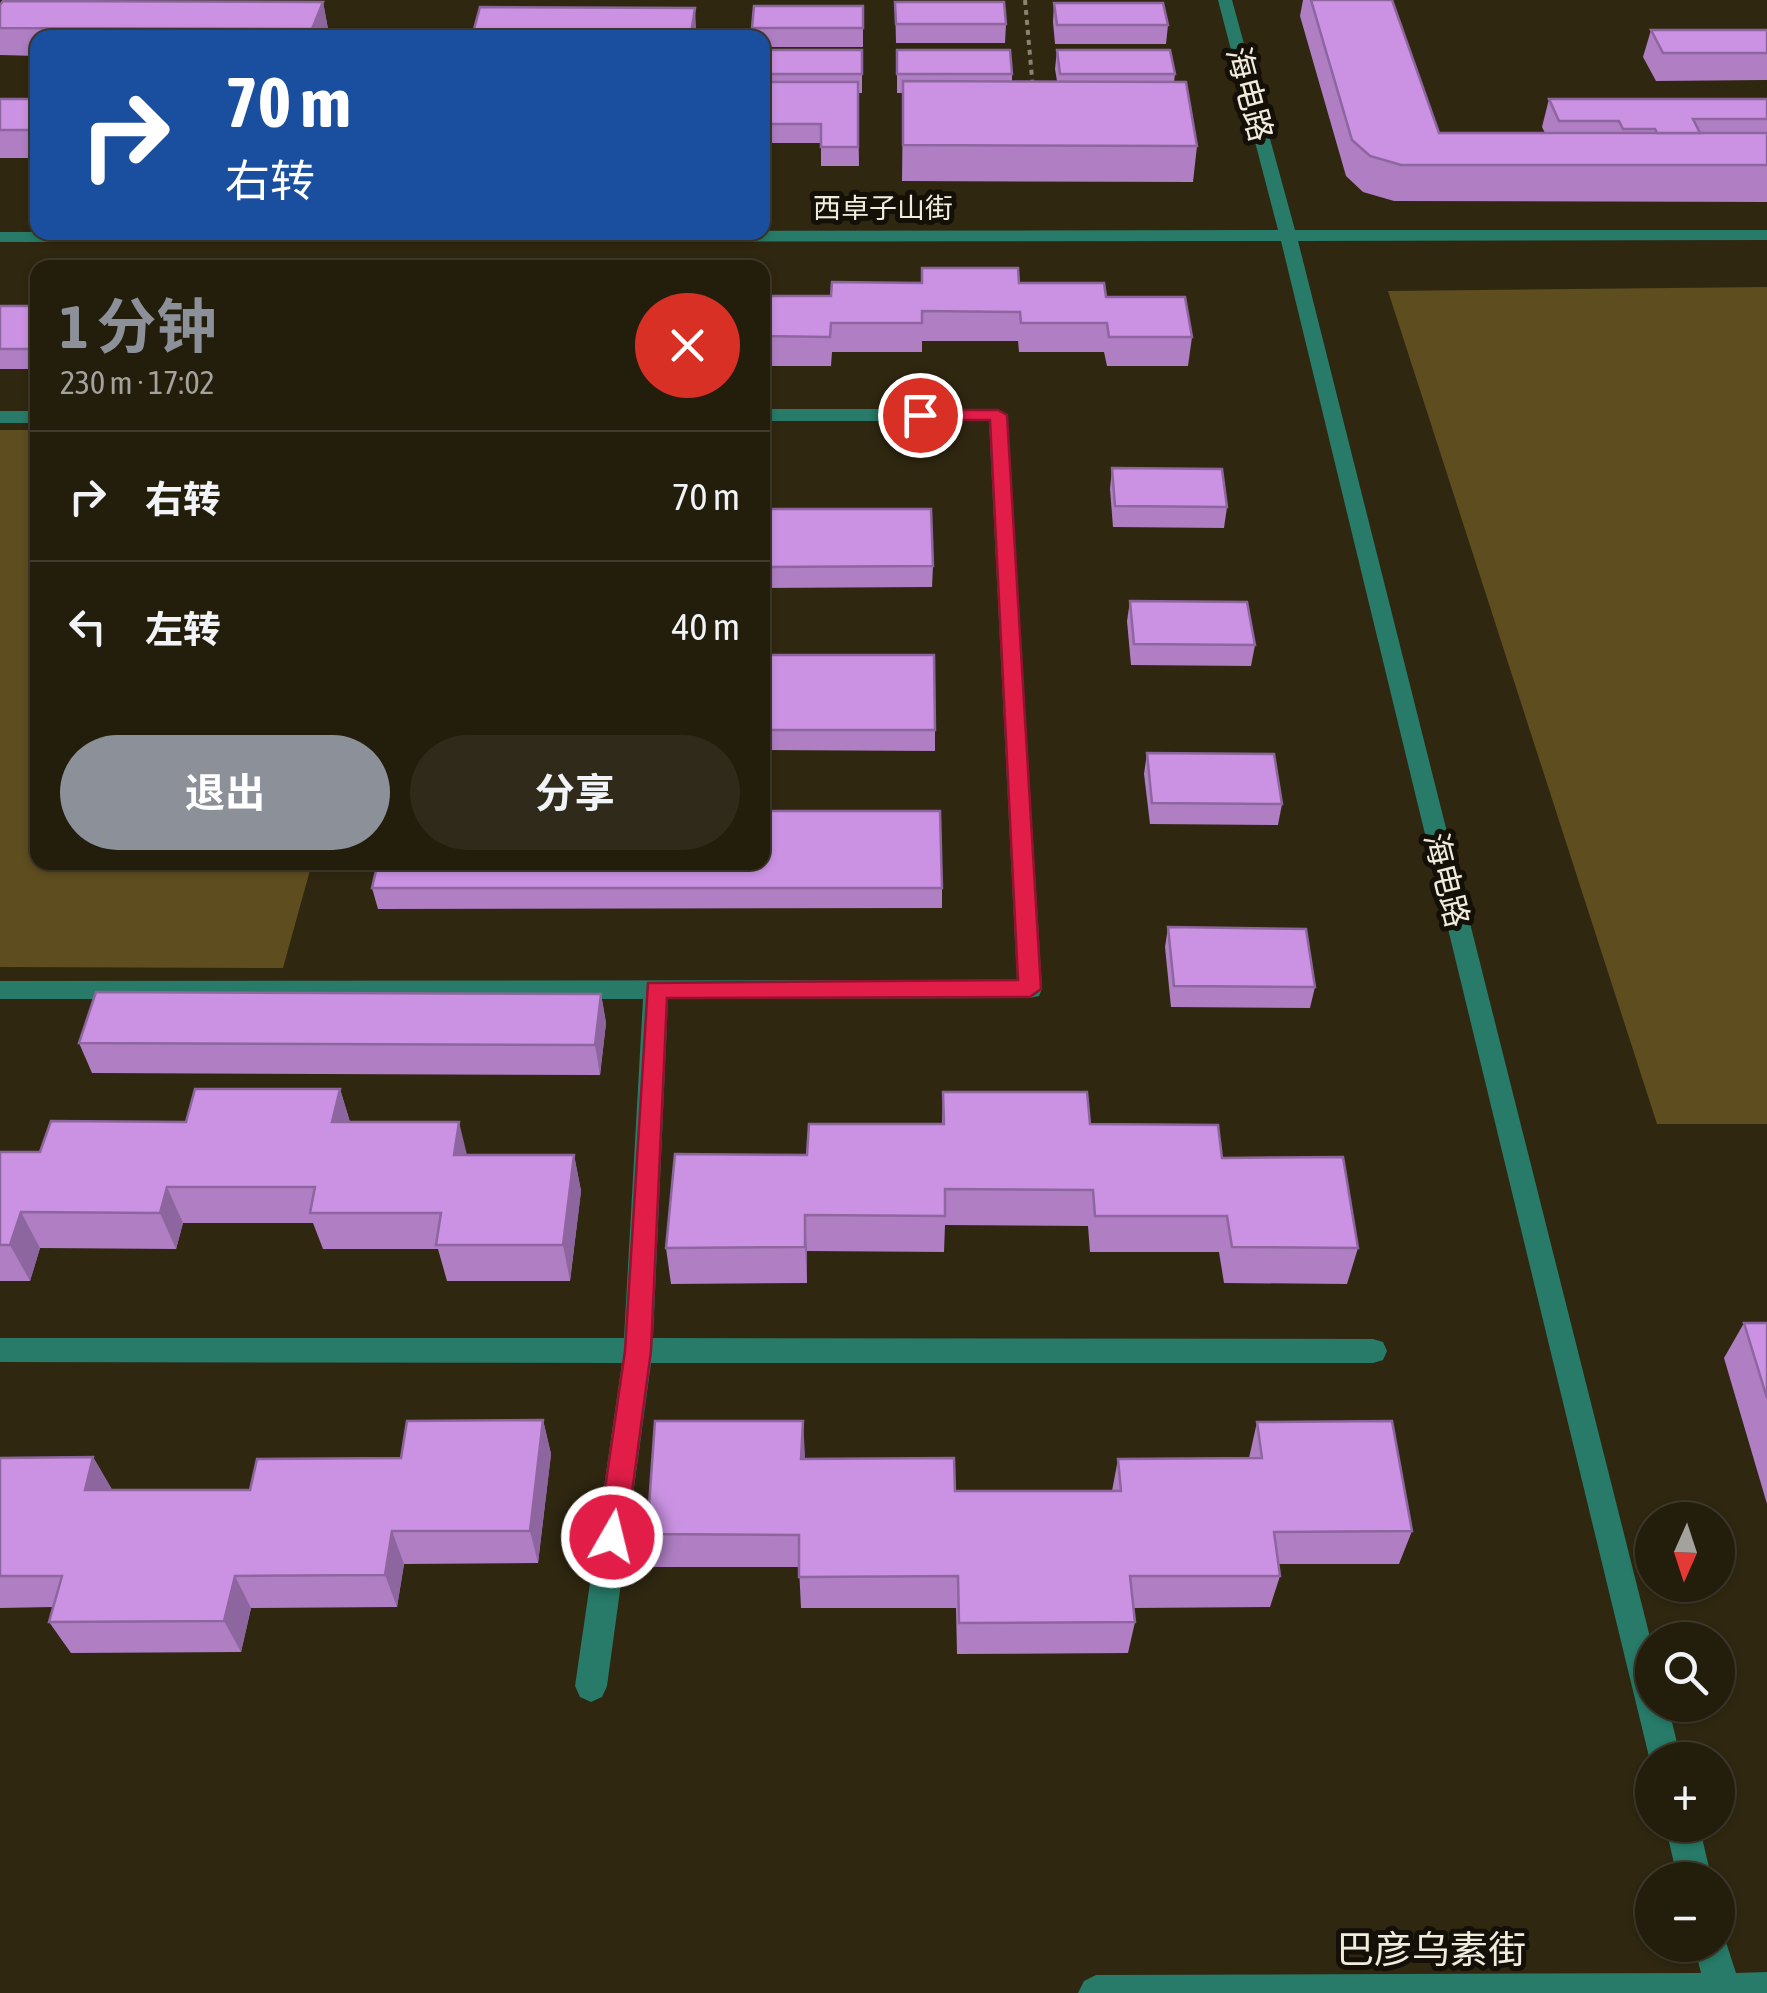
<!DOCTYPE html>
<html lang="zh">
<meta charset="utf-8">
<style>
body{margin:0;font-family:"Asap Condensed","Noto Sans SC",sans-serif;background:#2f2a1a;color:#f1f3f6;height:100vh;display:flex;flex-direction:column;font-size:38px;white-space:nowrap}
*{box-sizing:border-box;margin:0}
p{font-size:32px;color:#a3a29d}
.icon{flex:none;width:55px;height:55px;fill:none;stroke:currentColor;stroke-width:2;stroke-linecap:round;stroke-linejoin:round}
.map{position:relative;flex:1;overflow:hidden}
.details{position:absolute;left:30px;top:260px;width:740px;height:610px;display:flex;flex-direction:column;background:#231d0c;border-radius:20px;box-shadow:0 2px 8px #0004,0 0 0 2px #403b2d}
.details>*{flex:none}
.top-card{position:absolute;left:30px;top:30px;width:740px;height:210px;border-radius:20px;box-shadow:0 2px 8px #0004,0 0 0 2px #403b2d;background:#1a4fa0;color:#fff;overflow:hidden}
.needle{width:65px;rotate:183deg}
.buttons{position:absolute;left:1635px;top:1502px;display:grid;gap:20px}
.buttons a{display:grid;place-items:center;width:100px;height:100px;border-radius:50%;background:#231d0c;box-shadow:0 2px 8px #0004,0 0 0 2px #403b2d;font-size:50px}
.pin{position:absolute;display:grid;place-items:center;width:85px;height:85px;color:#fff;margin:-42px;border:5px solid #fff;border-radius:50%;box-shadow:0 2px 10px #0007}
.me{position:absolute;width:110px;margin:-55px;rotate:8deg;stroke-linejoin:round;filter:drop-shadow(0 0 8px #0008)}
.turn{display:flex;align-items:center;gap:35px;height:210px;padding:0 30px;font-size:45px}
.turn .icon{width:130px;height:130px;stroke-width:2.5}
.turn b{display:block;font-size:70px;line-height:85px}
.round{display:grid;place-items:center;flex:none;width:105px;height:105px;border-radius:52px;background:#2f2a1a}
.overview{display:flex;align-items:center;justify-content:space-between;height:170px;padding:0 30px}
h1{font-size:60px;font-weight:700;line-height:75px;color:#8c9099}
.cta{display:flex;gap:20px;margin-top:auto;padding:20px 30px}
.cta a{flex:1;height:115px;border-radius:60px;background:#8c9099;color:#fff;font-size:40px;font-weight:700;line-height:115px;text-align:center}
.cta a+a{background:#2f2a1a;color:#f1f3f6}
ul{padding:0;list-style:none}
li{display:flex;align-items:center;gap:30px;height:130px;padding:0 30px;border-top:2px solid #403b2d}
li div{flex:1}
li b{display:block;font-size:38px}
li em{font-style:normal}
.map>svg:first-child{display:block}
</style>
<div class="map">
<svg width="1767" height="1993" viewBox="0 0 1767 1993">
<rect width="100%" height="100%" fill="#2f2710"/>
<!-- green -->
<g fill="#5d4d1f">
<polygon points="1767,287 1767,1124 1657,1124 1388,291"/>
<polygon points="0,430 37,430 38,862 312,863 283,968 0,967"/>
</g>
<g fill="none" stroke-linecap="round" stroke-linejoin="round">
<!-- path -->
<polyline stroke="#8a8371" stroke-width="4" stroke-dasharray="5 5" stroke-linecap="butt" points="1025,0 1033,89"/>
<!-- service -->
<g fill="#277b68" fill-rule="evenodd">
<polygon points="762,409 998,409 1007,415 1042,989 1039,996 1030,998 668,999 653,1338 1373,1339 1383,1342 1387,1351 1383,1360 1373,1363 651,1363 607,1686 602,1697 591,1702 580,1697 575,1686 622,1363 0,1362 0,1338 624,1338 643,999 0,999 0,981 1017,980 989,421 762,421"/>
<rect x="0" y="411" width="38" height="12"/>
</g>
<!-- tertiary -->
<g fill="#277b68" fill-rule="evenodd">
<polygon points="1218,0 1232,0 1295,230 1767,230 1767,240 1298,241 1652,1645 1652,1705 1668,1705 1681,1760 1652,1760 1652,1769 1281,241 0,242 0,232 1278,230"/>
<polygon points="1665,1825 1699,1825 1712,1880 1678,1880"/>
<polygon points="1718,1930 1723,1933 1736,1973 1767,1972 1767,1993 1078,1993 1084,1981 1096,1975 1701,1973 1694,1945 1718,1945"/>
</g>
</g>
<!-- wall -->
<g fill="#af7ec3">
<polygon points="1303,0 1392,0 1439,133 1545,133 1542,127 1549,99 1767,99 1767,202 1394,201 1363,192 1346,176 1300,16"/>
<polygon points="323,2 328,29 325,38 38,38 38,56 0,55 0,5"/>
<polygon points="895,2 1006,24 1005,43 896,43"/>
<polygon points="1054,3 1168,25 1166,44 1055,44 1053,22"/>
<polygon points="863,6 863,47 762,47 762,38 752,38 752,28"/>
<polygon points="696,27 694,38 474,38 473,33"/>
<polygon points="1651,30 1767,30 1767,80 1656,81 1643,57"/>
<polygon points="762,50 862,50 862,93 858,93 859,166 821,166 821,143 762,143"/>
<polygon points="897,50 1012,74 1012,81 1057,81 1055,69 1057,50 1175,74 1174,82 1197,146 1193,182 902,181 903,93 897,93"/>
<rect x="0" y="99" width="38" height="59"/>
<polygon points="1019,283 1106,297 1192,337 1188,366 1107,366 1104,352 1019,352 1018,341 922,341 922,352 832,352 831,366 762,366 762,296 831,296"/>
<rect x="0" y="306" width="38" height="63"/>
<polygon points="1112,468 1227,507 1224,528 1113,527 1110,489"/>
<polygon points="762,509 933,566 932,587 762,588"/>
<polygon points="1130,601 1255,645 1251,666 1131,665 1127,621"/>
<polygon points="762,655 935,730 935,751 762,750"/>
<polygon points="1147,753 1282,804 1278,825 1150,824 1144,774"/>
<polygon points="372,888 942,888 942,908 378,909"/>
<polygon points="1168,927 1315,987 1310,1008 1171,1007 1165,947"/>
<polygon points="601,994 606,1023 600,1075 92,1073 79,1043"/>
<polygon points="340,1089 350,1122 467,1155 574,1155 581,1191 570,1281 447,1281 438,1249 323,1249 313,1223 183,1223 176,1249 40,1248 30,1281 0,1281 0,1152 40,1152"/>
<polygon points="943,1092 1090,1124 1222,1158 1358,1248 1347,1284 1224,1283 1219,1252 1090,1252 1088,1226 945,1225 944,1252 807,1251 807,1283 671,1284 666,1248 807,1155 942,1124"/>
<polygon points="1744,1323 1767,1323 1767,1504 1724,1358"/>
<polygon points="543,1420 551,1454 538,1563 404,1564 397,1607 251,1608 241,1652 71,1653 49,1622 53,1607 0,1608 0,1458 93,1457 112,1490 250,1490 401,1458"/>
<polygon points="1257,1422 1412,1531 1399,1564 1278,1564 1280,1576 1270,1607 1133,1608 1135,1622 1128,1653 957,1654 956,1608 801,1608 799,1567 653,1567 647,1534 804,1459 955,1491 1112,1491 1118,1459 1249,1458"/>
</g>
<!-- shaded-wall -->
<g fill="#8e669f">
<polygon points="323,2 328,29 325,38 314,38 312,29"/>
<polygon points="695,8 696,27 694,38 691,38"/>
<polygon points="601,994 606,1023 600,1075 595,1045"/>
<polygon points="340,1089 351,1126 332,1122"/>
<polygon points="459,1122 468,1159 454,1155"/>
<polygon points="574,1155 581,1191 570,1281 563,1245"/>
<polygon points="167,1187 183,1223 176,1249 160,1213"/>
<polygon points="21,1212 40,1248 30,1281 10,1245"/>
<polygon points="805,1215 807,1251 807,1283 805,1247"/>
<polygon points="543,1420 551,1454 538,1563 530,1531"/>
<polygon points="803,1421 805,1455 803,1493 801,1459"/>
<polygon points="93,1457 113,1491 85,1490"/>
<polygon points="392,1531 404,1564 397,1607 385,1575"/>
<polygon points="235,1576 251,1608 241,1652 224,1621"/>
</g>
<!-- building -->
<g fill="#cb92e3" stroke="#8e669f" stroke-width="2.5">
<polygon points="1311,0 1392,0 1439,133 1767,133 1767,165 1401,165 1370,156 1352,140"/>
<polygon points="3,1 323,2 312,29 0,28 0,5"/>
<polygon points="895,2 1004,2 1006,24 896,24"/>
<polygon points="1054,3 1163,3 1168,25 1057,25"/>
<polygon points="754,6 863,6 863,28 752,28"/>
<polygon points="480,7 695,8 691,34 473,33"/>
<polygon points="1651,30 1767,30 1767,53 1663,53"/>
<rect x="762" y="50" width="100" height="24"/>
<polygon points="897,50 1010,50 1012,74 897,74"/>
<polygon points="1057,50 1170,50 1175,74 1060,74"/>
<polygon points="903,81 1186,82 1197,146 903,145"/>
<polygon points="762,82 858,82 858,147 821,147 821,124 762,124"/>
<rect x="0" y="99" width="38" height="31"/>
<polygon points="1549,99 1767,99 1767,119 1693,119 1700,133 1657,133 1655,129 1623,129 1619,121 1559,121"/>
<polygon points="922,268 1018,268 1019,283 1104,283 1106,297 1185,297 1192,337 1109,337 1107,323 1021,323 1020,312 922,311 922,323 831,323 830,337 762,336 762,296 831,296 832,282 922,283"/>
<rect x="0" y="306" width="38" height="43"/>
<polygon points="1112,468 1222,469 1227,507 1115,506"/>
<polygon points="762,509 931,509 933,566 762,567"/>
<polygon points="1130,601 1247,602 1255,645 1134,644"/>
<polygon points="762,655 934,655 935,730 762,730"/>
<polygon points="1147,753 1274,754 1282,804 1152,803"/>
<polygon points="762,811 940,811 942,888 372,888 378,862 762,862"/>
<polygon points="1168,927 1306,929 1315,987 1174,986"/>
<polygon points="96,992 601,994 595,1045 79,1043"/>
<polygon points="195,1089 340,1089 332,1122 459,1122 454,1155 574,1155 563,1245 436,1245 441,1213 310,1213 315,1187 167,1187 160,1213 21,1212 10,1245 0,1245 0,1152 40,1152 51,1121 186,1122"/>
<polygon points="943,1092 1087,1092 1090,1124 1218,1125 1222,1158 1343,1157 1358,1248 1232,1247 1227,1216 1095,1216 1093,1190 945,1189 945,1216 805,1215 805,1247 666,1248 675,1154 807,1155 809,1124 944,1124"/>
<polygon points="1744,1323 1767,1323 1767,1398"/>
<polygon points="543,1420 530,1531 392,1531 385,1575 235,1576 224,1621 49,1622 62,1576 0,1576 0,1458 93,1457 85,1490 250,1490 257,1459 401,1458 407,1421"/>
<polygon points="655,1421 803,1421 801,1459 954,1458 955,1491 1121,1491 1118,1459 1262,1458 1257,1422 1392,1421 1412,1531 1274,1532 1280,1576 1130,1576 1135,1622 959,1623 958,1576 799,1577 799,1535 647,1534"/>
</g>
<!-- route -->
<polygon fill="#e11d48" stroke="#92132f" stroke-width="2.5" points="998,410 1007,415 1041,989 1030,997 667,998 651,1351 626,1537 622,1546 612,1550 602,1546 598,1537 625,1351 648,983 1018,980 990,420 920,420 911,415 920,410"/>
<g text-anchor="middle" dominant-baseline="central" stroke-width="10" stroke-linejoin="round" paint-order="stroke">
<!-- far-street labels -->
<g font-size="28" fill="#f0ebdd" stroke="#141007">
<text x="883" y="208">西卓子山街</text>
</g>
<!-- street labels -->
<g font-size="32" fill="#f0ebdd" stroke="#141007">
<text transform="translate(1250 94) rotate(75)">海电路</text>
<text transform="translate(1447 880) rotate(76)">海电路</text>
</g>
<!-- near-street labels -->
<g font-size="38" fill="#f0ebdd" stroke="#141007">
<text x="1431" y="1949">巴彦乌素街</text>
</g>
</g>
</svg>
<div class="buttons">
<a><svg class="needle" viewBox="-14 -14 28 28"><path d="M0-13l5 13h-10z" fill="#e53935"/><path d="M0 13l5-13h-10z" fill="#a3a29d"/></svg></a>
<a><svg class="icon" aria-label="search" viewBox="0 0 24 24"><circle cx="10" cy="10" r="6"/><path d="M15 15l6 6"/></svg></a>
<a>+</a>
<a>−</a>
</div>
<div class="pin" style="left:920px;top:415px;background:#d93025"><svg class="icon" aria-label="arrive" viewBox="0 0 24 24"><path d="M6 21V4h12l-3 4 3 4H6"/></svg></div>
<svg class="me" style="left:612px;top:1537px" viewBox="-20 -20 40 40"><circle r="17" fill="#e11d48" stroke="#fff" stroke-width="3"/><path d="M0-11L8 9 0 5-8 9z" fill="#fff"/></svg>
<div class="top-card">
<div class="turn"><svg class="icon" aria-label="right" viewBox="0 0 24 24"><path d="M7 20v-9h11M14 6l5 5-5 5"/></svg><div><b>70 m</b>右转</div></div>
</div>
<section class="details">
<div class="overview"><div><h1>1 分钟</h1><p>230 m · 17:02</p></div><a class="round" style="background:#d93025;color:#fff"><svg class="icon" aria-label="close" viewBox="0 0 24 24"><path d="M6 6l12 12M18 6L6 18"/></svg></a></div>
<ul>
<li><svg class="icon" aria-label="right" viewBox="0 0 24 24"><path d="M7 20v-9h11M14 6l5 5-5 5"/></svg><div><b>右转</b></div><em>70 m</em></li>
<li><svg class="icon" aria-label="left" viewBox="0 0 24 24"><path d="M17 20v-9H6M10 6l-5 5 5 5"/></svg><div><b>左转</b></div><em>40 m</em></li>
</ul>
<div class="cta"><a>退出</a><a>分享</a></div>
</section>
</div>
